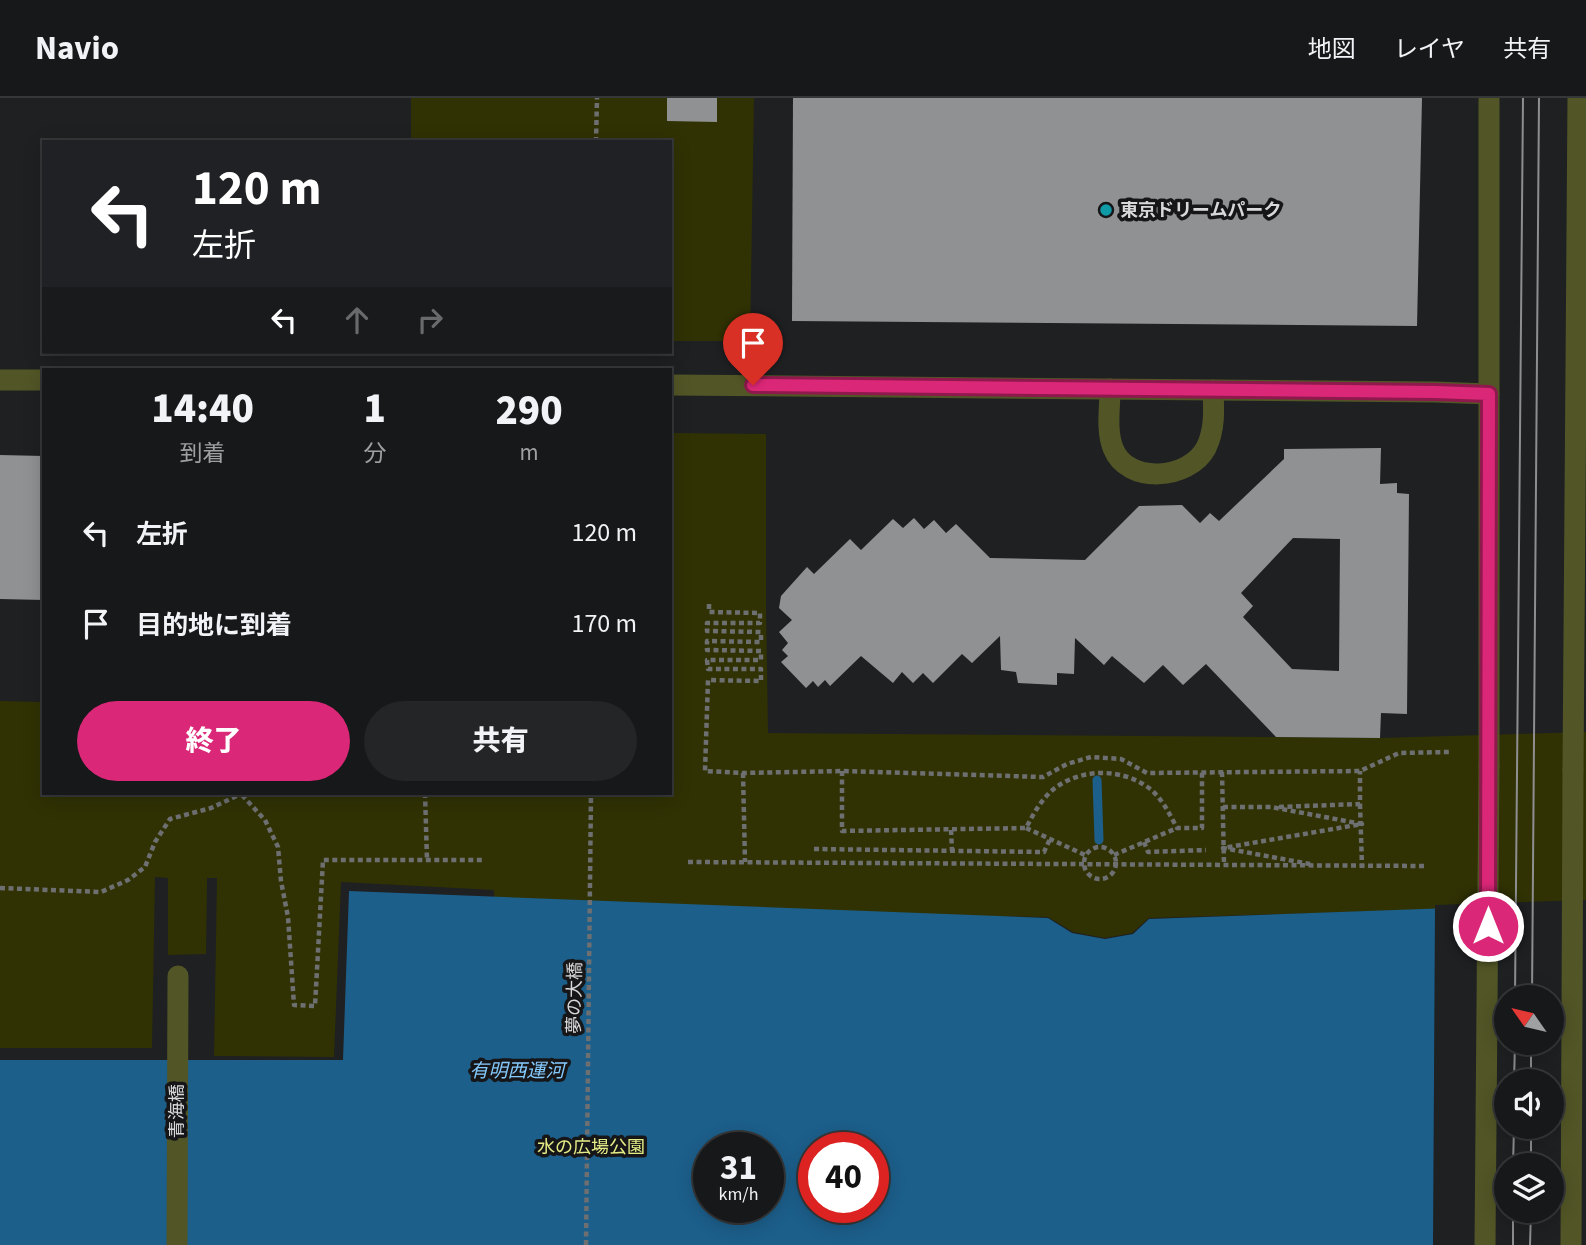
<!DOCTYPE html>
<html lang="ja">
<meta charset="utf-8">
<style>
body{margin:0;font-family:"Source Sans 3","Noto Sans JP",sans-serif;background:#242527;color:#f1f3f6;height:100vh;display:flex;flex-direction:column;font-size:26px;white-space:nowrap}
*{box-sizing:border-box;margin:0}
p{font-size:23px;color:#9ea0a2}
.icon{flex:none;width:38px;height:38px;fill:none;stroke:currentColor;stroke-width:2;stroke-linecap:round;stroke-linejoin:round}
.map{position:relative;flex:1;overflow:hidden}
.panel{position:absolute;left:42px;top:270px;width:630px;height:427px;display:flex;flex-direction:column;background:#17181a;border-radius:0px;box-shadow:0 4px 18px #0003,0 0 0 2px #363739}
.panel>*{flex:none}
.guide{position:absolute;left:42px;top:42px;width:630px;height:214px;border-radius:0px;box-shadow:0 4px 18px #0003,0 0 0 2px #363739;background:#202124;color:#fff;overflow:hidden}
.needle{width:46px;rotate:304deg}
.buttons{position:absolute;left:1494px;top:887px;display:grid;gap:14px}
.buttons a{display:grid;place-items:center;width:70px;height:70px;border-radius:50%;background:#17181a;box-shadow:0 4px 18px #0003,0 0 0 2px #363739;font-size:35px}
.speed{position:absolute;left:693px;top:1034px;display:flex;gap:14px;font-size:35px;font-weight:700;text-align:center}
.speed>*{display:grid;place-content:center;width:91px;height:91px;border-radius:50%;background:#17181a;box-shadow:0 4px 18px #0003,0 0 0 2px #363739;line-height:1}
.speed small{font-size:18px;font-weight:400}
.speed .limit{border:10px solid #d22;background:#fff;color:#111}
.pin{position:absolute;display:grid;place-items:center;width:60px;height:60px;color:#fff;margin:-72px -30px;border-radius:50% 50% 50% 0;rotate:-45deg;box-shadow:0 0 7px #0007}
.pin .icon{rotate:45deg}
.me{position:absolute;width:77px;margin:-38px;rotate:0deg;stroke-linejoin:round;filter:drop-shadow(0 0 5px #0008)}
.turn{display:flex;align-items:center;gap:24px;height:147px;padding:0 35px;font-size:32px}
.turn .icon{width:91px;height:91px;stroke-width:2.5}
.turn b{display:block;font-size:49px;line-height:60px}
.lanes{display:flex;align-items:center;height:66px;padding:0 35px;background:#0003;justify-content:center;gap:35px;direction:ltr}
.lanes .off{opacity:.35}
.eta{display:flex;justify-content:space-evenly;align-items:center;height:119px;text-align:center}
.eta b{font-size:42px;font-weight:800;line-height:49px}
.button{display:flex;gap:14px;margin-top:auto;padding:14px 35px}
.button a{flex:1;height:80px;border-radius:42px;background:#db2777;color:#fff;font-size:28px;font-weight:800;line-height:80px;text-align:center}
.button a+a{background:#242527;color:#f1f3f6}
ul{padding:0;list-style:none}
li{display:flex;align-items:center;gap:21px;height:91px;padding:0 35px}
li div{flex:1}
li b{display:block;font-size:26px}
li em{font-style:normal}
header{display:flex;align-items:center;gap:42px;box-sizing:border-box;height:98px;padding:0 35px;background:#17181a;border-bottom:2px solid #363739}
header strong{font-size:33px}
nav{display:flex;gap:38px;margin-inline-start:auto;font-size:24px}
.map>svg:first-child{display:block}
</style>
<header>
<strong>Navio</strong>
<nav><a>地図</a><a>レイヤ</a><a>共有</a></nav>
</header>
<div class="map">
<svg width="1586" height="1147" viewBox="0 0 1586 1147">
<rect width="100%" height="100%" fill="#1f2022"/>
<!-- green -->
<g fill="#303204">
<polygon points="411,0 754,0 750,243 670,243 670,44 411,44"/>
<polygon points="670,335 766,336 766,507 768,635 1380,640 1586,634 1586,807 1149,820 1132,835 1105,840 1073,834 1048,819 681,814 709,1050 709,1110 722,1131 501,1006 494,792 341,784 334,959 214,958 217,780 207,780 206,856 168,857 168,780 155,779 152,950 0,950 0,603 44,604 44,695 670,695"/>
</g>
<!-- water -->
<path fill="#1c5f8b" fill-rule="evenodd" d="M349,793L1048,820L1072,835L1105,841L1133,836L1149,821L1586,805V1147H0V962H343ZM1507,900H1552V945H1507ZM1507,984H1552V1029H1507ZM709,1050H768V1110H709ZM814,1050H873V1110H814ZM1507,1068H1552V1113H1507Z"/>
<!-- pier -->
<path fill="#1f2022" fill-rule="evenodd" d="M1586,802V1147H1433L1435,807ZM1507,900H1552V945H1507ZM1507,984H1552V1029H1507ZM1507,1068H1552V1113H1507Z"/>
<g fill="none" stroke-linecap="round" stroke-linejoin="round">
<!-- stream -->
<polyline stroke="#1c5f8b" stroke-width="9" points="1097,682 1099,742"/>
</g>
<!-- building -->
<g fill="#909193" fill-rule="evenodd">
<polygon points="667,0 717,0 717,24 667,23"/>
<polygon points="793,0 1422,0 1417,228 792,223"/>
<path d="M1381,350L1380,386L1397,385V395L1409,396L1407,616L1381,615L1380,640L1276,639L1206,566L1183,587L1163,567L1144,585L1112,558L1104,567L1075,540L1074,576L1057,575V587L1018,585L1016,574L1001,572L1000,538L972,565L962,556L933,585L923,575L913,585L902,574L893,585L861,558L830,588L825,582L818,589L813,583L806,590L781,564L788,558L782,552L788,545L779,534L792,522L779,510L781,498L807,469L814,476L850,441L861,452L893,421L903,430L914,420L924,431L934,422L946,435L956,426L990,460L1085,462L1139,408L1182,407L1200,425L1210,415L1219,423L1284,361V351ZM1293,440L1340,441L1339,573L1292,571L1243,519L1253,508L1241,495Z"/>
<polygon points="0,357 44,358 44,502 0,501"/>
</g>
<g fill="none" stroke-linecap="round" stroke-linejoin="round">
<!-- path -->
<g stroke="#6e6f71" stroke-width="4.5" stroke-dasharray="5 3.5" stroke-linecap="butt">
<polyline points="596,44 597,0"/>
<polyline points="709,506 709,514 760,515 760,525 707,525 707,533 761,534 761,544 707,543 707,552 761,553 761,562 707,562 708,571 761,571 761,583 708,582 705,673 743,675 842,673 1043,679 1067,666 1091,659 1121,661 1147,675 1360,673 1399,655 1450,654"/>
<path d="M842,673V733L1026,730C1034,715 1042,700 1055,690C1082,670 1122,670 1149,690C1162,700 1169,715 1177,730H1202V674"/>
<polyline points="1222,674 1224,767"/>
<polyline points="743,675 745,764"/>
<polyline points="425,695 427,762"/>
<polyline points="242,697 265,722 278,749 281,783 288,819 294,907 315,908 323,762 485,762"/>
<polyline points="1360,706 1362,768"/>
<polyline points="1223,709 1271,709 1362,726 1223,750 1310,766"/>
<polyline points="1279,709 1360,706 1360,673"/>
<polyline points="1026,730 1085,757"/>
<polyline points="951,732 952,753"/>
<polyline points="1144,744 1148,754 1206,752"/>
<circle cx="1100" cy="765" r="16"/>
<polyline points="814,751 1044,754 1050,741"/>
<polyline points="1114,757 1177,730"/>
<polyline points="688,764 1426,768"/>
<polyline points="0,790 101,794 128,782 145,769 155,744 170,721 211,710 243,695"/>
</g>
<!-- minor -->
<g stroke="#525626" stroke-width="21">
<polyline points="0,282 44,282"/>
<polyline points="670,287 1435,294 1489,296"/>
<path d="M1110,291C1110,310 1106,332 1113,350C1127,387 1189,382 1206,350C1215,332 1214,312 1213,292"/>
<polyline points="1489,669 1489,0"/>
<polyline points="1573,672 1578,0"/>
<polyline points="177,1147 178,878"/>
</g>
<!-- tram -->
<g stroke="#8e8e90" stroke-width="2">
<polyline points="1515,900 1523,0"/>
<polyline points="1532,900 1539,0"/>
<polyline points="1514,984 1515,945"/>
<polyline points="1531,984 1531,945"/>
<polyline points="1513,1068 1514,1029"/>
<polyline points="1531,1068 1531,1029"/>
<polyline points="1513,1147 1513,1113"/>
<polyline points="1530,1147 1531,1113"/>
</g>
<!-- path-bridge -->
<polyline stroke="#6e6f71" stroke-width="4.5" stroke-dasharray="5 3.5" stroke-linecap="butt" points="586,1147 591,695"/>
<!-- minor-bridge -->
<g stroke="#525626" stroke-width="21">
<polyline points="1485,1147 1489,669"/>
<polyline points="1571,1147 1573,672"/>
</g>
</g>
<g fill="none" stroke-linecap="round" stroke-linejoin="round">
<defs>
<polyline id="route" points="753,287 1435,294 1489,296 1488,828"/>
</defs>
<!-- route casing -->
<use href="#route" stroke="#8e194d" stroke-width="18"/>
<!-- route -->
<use href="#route" stroke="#db2777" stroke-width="12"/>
</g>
<!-- markers -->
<circle fill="#0f9aa8" stroke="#161618" stroke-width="2.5" cx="1106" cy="112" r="7"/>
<g text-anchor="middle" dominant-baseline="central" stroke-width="7" stroke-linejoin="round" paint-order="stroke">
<!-- poi labels -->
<g font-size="18" font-weight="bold" fill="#d8d8da" stroke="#161618" text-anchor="start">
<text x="1120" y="112">東京ドリームパーク</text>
</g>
<!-- street labels -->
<g font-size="18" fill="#d8d8da" stroke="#161618">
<text transform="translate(575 900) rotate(-89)">夢の大橋</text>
<text transform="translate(177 1013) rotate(-90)">青海橋</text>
</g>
<!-- park labels -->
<g font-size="18" fill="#e4ec86" stroke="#161618">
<text x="591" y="1049">水の広場公園</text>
</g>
<!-- water labels -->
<g font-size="19" font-style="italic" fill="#85cafd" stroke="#161618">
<text x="517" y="973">有明西運河</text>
</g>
</g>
</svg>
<div class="buttons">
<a><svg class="needle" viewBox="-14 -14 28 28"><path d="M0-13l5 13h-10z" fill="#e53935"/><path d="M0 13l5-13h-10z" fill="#9ea0a2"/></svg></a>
<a><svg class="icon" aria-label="sound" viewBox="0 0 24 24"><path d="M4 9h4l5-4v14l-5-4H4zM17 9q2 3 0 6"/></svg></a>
<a><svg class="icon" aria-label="layers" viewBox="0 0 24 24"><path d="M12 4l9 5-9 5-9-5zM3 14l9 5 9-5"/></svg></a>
</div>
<div class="speed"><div>31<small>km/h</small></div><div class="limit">40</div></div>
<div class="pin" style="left:753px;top:287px;background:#d93025"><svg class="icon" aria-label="arrive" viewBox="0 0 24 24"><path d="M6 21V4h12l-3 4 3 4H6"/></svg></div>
<svg class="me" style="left:1488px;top:828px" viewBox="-20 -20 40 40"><circle r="17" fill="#db2777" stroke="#fff" stroke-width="3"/><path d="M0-11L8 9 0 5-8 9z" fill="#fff"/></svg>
<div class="guide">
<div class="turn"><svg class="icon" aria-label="left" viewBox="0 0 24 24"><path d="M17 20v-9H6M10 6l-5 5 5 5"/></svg><div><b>120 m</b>左折</div></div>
<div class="lanes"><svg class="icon" aria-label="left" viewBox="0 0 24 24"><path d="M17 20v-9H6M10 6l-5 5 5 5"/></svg><svg class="icon off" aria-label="ahead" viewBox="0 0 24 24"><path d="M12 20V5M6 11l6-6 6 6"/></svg><svg class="icon off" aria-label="right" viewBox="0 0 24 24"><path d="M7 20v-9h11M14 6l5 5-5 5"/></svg></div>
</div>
<section class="panel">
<div class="eta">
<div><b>14:40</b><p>到着</p></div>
<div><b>1</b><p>分</p></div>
<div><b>290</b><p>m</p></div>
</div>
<ul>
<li><svg class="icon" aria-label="left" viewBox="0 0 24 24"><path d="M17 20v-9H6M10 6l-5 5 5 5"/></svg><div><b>左折</b></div><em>120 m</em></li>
<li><svg class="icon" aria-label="arrive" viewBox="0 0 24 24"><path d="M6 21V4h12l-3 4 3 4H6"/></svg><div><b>目的地に到着</b></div><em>170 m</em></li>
</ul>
<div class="button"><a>終了</a><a>共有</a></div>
</section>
</div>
